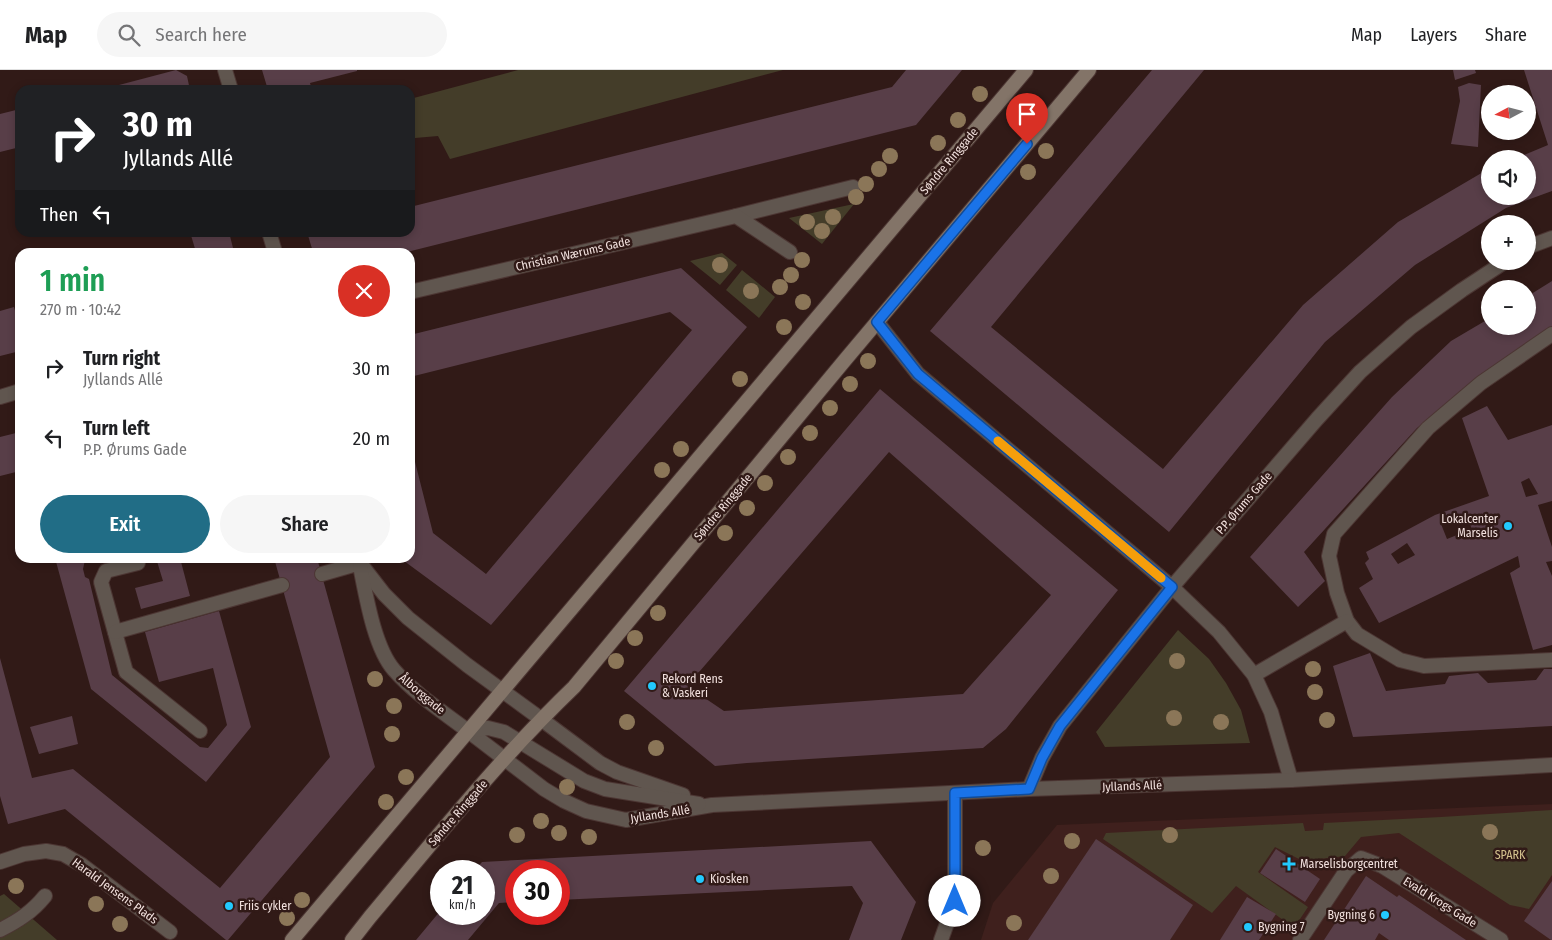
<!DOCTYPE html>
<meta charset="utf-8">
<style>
body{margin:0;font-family:"Fira Sans Condensed",sans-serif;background:#f6f6f6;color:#202124;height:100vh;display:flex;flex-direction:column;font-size:19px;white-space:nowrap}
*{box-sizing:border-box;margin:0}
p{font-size:16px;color:#757577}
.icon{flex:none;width:28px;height:28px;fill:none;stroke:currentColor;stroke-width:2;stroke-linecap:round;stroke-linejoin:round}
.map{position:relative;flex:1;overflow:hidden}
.details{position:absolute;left:15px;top:178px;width:400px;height:315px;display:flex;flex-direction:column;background:#fff;border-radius:15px;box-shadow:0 2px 8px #0003}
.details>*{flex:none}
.guide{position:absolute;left:15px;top:15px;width:400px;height:152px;border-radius:15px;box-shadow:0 2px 8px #0003;background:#202124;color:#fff;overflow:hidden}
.needle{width:32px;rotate:263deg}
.controls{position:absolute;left:1481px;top:15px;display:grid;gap:10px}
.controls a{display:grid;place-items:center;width:55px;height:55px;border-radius:50%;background:#fff;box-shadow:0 2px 8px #0003;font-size:25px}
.speed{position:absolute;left:430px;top:790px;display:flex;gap:10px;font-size:25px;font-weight:700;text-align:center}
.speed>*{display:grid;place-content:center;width:65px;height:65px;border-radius:50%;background:#fff;box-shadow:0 2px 8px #0003;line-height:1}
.speed small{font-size:12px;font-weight:400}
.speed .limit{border:8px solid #d22;background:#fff;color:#111}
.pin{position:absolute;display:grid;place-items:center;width:42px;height:42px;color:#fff;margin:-51px -21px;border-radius:50% 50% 50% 0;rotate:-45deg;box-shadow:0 0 5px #0007}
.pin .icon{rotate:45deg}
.me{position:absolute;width:55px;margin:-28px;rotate:0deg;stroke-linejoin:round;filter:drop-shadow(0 0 4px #0008)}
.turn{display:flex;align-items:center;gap:18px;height:105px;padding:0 25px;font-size:22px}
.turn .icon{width:65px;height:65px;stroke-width:2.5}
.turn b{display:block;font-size:35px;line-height:42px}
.then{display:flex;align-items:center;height:48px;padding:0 25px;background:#0003;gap:10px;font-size:19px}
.round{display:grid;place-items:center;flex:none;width:52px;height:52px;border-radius:26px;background:#f6f6f6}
.overview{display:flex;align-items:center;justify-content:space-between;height:85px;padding:0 25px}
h1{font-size:30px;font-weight:600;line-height:38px;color:#1e9e55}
.action{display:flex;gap:10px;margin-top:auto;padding:10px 25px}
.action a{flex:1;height:58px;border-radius:30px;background:#216d86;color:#fff;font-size:20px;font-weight:600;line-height:58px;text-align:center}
.action a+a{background:#f6f6f6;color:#202124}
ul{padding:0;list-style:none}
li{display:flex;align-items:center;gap:15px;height:70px;padding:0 25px}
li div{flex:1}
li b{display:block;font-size:19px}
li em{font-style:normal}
header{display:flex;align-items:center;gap:30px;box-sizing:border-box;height:70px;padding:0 25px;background:#fff;border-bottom:1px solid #e0e0e0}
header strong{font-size:24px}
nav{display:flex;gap:28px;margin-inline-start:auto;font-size:18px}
.search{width:350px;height:45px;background:#f6f6f6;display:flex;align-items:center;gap:12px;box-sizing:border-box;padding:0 18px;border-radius:28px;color:#757577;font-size:19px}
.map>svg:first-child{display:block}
</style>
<header>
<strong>Map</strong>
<div class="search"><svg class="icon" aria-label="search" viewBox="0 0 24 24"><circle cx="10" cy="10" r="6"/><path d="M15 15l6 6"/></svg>Search here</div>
<nav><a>Map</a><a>Layers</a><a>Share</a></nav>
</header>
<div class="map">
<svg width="1552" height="870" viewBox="0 0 1552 870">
<rect width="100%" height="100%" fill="#311a17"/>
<!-- built -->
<polygon fill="#3f201d" points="1552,734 1552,870 981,870 993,833 1057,755"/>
<!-- green -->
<g fill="#443d29">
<polygon points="518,0 783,0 450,89 438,66 415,68 410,48 410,29"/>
<polygon points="854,134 822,174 789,148 849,135"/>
<polygon points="722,183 737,195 720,215 690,191"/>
<polygon points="742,200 775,227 759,248 726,220"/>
<polygon points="1178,560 1209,589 1226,613 1241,640 1250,673 1105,677 1096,662"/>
<polygon points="1552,740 1552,805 1529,839 1510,835 1399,763 1361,767 1345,786 1303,791 1275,777 1258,802 1308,837 1294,858 1236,816 1212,843 1103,769 1106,763 1303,753 1305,761 1323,760 1324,753 1441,747"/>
<polygon points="4,824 57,870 0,870 0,826"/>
</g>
<!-- building -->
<g fill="#583e48" fill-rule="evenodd">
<polygon points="176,0 187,6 190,20 100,20"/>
<polygon points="262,0 357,0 357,1 310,13 312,20 268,20"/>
<polygon points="906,0 962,0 916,55 407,182 313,182 307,162 410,162 410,137 892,17"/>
<polygon points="1152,0 1204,0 991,257 1163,399 1303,235 1398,152 1490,98 1490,126 1528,126 1528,89 1514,89 1548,75 1524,0 1552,0 1552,121 1506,138 1415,195 1325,272 1169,462 930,261"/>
<polygon points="1453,0 1475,0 1476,3 1455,10"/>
<polygon points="1469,13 1481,15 1478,77 1451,74 1460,31 1458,17"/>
<polygon points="20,39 20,77 0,82 0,44"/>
<polygon points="190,162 229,162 234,182 196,182"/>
<polygon points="681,198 747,257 491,555 400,488 410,488 410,372 433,463 486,504 692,260 670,242 410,307 410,265"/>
<polygon points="1552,211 1552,261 1464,323 1417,358 1304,482 1325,511 1298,537 1250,487 1392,327 1451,271 1490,248 1490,256 1528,256 1528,226"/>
<polygon points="14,237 16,244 20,243 20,281 0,286 0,241"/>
<path d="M880,319L1118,520L1006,659L983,678L747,693L715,696L624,621ZM889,382L1051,525L963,624L724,641L687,616Z"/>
<path d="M1487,336L1508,370L1552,355V431L1538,435L1552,477V491L1546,492L1552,506V575L1533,580L1510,503L1520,497L1518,486L1379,553L1359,518L1373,509L1365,493L1369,489L1366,482L1435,445L1489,426L1462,348ZM1529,408L1538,424L1526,427L1521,412ZM1466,446L1472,459L1447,469L1441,454ZM1407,473L1415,485L1398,494L1391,484Z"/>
<polygon points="20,362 20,401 0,406 0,367"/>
<polygon points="55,488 94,488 85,490 83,499 85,507 89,509 112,605 200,677 208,678 227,655 213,598 159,612 145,562 219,541 251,657 206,712 91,619"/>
<polygon points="156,488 180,488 190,526 141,539 135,518 163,511"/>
<polygon points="274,488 317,488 375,697 228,870 226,870 65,739 8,754 0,726 0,588 32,708 73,699 220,818 330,687"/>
<polygon points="1370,583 1386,621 1445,614 1449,606 1478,603 1488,613 1536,610 1544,599 1552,599 1552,656 1353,667 1333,596"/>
<polygon points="72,646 78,674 39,684 30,657"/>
<polygon points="1096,769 1193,835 1170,870 1028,870"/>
<polygon points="871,771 916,832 901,870 849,870 863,833 852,816 559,830 559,801 516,801 516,832 499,833 468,870 416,870 441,840 441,844 484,844 484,801 474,801 482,792"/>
<polygon points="1276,779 1320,809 1305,832 1260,803"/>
<polygon points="1366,806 1397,827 1399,825 1466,870 1389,870 1379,863 1375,870 1324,870"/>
<polygon points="1552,811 1552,870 1551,870 1524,851"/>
<polygon points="1247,827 1276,844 1259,870 1220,870"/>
</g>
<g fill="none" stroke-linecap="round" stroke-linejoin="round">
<defs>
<g id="service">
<polyline points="1552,264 1481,313 1428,358 1334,464 1329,486 1337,523 1347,551 1357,564 1400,590 1424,596 1552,590"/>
<polyline points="138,493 106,501 101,512 126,602 200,661"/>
<polyline points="322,504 360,493"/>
<polyline points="115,562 282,515"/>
<polyline points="1254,605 1347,551"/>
<path d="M0,860C18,851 32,842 45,826"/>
<polyline points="1300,870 1346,801 1361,788 1382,796 1501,870"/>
</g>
<g id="minor">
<polyline points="225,0 231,20"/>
<polyline points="736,146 853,117"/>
<polyline points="269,162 275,182"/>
<polyline points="1528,177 1552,168"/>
<polyline points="410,222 736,146 790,182"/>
<polyline points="877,252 918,304 1172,517 1219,562 1254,605 1271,642 1291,710"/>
<polyline points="0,327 20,321"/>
<polyline points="360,493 384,524 408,548 467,595 541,649"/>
<path d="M360,496C366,525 374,577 394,600C415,624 443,642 468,661"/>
<polyline points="1029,719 1042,688 1060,656 1172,517 1317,349 1360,302 1411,257 1462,220 1506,191"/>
<polyline points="0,792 24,784 46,781 63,784 82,795 170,862"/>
<polyline points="941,870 955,831 955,723"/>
</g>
<g id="tertiary">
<polyline points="541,649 600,693 617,702 683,725"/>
<polyline points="468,661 544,719 564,731 586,741 626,750 712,735 1029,719 1291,710 1552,695"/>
<polyline points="468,661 488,658 504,662 584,711 605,719 699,734"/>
</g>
<g id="secondary">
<polyline points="292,870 1026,0"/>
<path d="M352,870L370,847C436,768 500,688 574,617L845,290L1089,0"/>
</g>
</defs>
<!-- service casing -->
<use href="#service" stroke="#4c3633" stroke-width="16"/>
<!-- minor casing -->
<use href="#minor" stroke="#4c3633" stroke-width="16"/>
<!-- tertiary casing -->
<use href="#tertiary" stroke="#4c3633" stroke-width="16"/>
<!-- secondary casing -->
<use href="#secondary" stroke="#4c3633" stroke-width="16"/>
<!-- service -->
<use href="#service" stroke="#60564f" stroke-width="14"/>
<!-- minor -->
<use href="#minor" stroke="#60564f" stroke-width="14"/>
<!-- tertiary -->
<use href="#tertiary" stroke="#60564f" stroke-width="14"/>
<!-- secondary -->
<use href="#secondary" stroke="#837468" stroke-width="14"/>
</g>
<!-- trees -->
<g fill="#8b7658">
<circle cx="980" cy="24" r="8"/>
<circle cx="958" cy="50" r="8"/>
<circle cx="938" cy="73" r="8"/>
<circle cx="1046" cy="81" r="8"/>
<circle cx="890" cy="86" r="8"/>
<circle cx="879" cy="99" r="8"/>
<circle cx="1028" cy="102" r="8"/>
<circle cx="866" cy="114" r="8"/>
<circle cx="856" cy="127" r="8"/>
<circle cx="833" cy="147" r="8"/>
<circle cx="807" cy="152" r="8"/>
<circle cx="822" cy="161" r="8"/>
<circle cx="802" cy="190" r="8"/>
<circle cx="720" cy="195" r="8"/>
<circle cx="791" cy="205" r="8"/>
<circle cx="780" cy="217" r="8"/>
<circle cx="751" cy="221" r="8"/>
<circle cx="803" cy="232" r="8"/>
<circle cx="784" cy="257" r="8"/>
<circle cx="868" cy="291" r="8"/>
<circle cx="740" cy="309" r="8"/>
<circle cx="850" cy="314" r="8"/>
<circle cx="830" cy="338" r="8"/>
<circle cx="810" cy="363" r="8"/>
<circle cx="681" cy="379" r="8"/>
<circle cx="788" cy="387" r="8"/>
<circle cx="662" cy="400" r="8"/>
<circle cx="765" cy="413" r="8"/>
<circle cx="747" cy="438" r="8"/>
<circle cx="725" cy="463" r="8"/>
<circle cx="658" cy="543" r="8"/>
<circle cx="635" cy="568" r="8"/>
<circle cx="616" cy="591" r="8"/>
<circle cx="1177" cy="591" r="8"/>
<circle cx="1313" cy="599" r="8"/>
<circle cx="375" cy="609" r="8"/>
<circle cx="1315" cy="622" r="8"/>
<circle cx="394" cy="636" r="8"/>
<circle cx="1174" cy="648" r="8"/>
<circle cx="1327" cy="650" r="8"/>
<circle cx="627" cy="652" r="8"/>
<circle cx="1221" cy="652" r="8"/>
<circle cx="392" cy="664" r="8"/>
<circle cx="656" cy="678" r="8"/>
<circle cx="406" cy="707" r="8"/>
<circle cx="567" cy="717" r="8"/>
<circle cx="386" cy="732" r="8"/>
<circle cx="541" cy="751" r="8"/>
<circle cx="1490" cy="762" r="8"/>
<circle cx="559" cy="763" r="8"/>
<circle cx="517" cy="765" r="8"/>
<circle cx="1170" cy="765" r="8"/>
<circle cx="589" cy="767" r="8"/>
<circle cx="1072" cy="771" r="8"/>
<circle cx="983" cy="778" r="8"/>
<circle cx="1051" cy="806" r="8"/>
<circle cx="16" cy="816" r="8"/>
<circle cx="302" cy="830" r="8"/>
<circle cx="96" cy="834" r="8"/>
<circle cx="287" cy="848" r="8"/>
<circle cx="1014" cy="853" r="8"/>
<circle cx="120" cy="854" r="8"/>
</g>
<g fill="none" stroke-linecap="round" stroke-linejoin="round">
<defs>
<polyline id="route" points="955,831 955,723 1029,719 1042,688 1060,656 1172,517 918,304 877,252 1027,74"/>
</defs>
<!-- route casing -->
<use href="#route" stroke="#114b97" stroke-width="12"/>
<!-- route -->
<use href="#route" stroke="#1a73e8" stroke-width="9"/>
<!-- slow -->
<polyline stroke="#f59e0b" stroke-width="9" points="998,371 1161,508"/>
</g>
<!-- markers -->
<g fill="#22c9fe" stroke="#311a17" stroke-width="2">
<circle cx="1508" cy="456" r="5"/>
<circle cx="652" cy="616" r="5"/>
<path d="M1286.5 786.5h5v5h5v5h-5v5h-5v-5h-5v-5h5z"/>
<circle cx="700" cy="809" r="5"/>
<circle cx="229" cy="836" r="5"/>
<circle cx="1385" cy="845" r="5"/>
<circle cx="1248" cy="857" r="5"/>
</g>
<g text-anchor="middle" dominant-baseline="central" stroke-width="5" stroke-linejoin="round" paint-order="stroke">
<!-- street labels -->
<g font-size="12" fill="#f2e1de" stroke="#311a17">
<text transform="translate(949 91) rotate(-50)">Søndre Ringgade</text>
<text transform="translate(573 184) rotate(-13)">Christian Wærums Gade</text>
<text transform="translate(1244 433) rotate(-49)">P.P. Ørums Gade</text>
<text transform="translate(723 437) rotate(-50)">Søndre Ringgade</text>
<text transform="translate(422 624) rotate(40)">Ålborggade</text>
<text transform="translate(1132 716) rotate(-2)">Jyllands Allé</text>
<text transform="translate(458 743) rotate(-49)">Søndre Ringgade</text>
<text transform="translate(660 744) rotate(-9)">Jyllands Allé</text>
<text transform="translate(115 821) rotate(36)">Harald Jensens Plads</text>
<text transform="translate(1440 832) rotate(32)">Evald Krogs Gade</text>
</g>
<!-- poi labels -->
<g font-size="12" fill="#f2e1de" stroke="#311a17" text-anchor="start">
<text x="1498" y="449" text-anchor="end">Lokalcenter<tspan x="1498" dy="14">Marselis</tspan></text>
<text x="662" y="609">Rekord Rens<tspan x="662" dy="14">&amp; Vaskeri</tspan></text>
<text x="1300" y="794">Marselisborgcentret</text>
<text x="710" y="809">Kiosken</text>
<text x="239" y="836">Friis cykler</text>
<text x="1375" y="845" text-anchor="end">Bygning 6</text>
<text x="1258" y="857">Bygning 7</text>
</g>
<!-- park labels -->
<g font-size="12" fill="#d4c28e" stroke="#311a17">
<text x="1510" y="785">SPARK</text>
</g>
</g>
</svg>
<div class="controls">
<a><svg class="needle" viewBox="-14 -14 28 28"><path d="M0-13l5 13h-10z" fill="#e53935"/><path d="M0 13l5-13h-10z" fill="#757577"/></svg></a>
<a><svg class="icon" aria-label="sound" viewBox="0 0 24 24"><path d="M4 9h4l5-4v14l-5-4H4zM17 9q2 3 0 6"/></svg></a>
<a>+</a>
<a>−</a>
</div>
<div class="speed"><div>21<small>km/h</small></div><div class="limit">30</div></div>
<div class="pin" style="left:1027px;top:74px;background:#d93025"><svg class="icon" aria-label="arrive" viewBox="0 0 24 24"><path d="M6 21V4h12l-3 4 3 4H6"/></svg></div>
<svg class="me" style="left:955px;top:831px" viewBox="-20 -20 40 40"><circle r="19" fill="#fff"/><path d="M0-13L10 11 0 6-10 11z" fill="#1a73e8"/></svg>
<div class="guide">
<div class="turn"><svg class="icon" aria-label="right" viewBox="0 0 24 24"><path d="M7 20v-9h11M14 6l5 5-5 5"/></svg><div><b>30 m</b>Jyllands Allé</div></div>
<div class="then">Then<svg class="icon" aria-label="left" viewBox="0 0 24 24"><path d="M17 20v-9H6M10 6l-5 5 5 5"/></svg></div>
</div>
<section class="details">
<div class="overview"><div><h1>1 min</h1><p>270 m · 10:42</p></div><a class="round" style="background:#d93025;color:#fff"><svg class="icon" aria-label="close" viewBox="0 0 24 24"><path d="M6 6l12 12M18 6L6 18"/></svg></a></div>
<ul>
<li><svg class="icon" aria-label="right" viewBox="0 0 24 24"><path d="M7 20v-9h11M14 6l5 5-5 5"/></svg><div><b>Turn right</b><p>Jyllands Allé</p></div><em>30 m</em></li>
<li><svg class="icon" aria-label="left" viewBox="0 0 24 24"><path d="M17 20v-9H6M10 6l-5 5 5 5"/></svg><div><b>Turn left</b><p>P.P. Ørums Gade</p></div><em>20 m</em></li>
</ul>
<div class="action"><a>Exit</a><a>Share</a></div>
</section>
</div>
